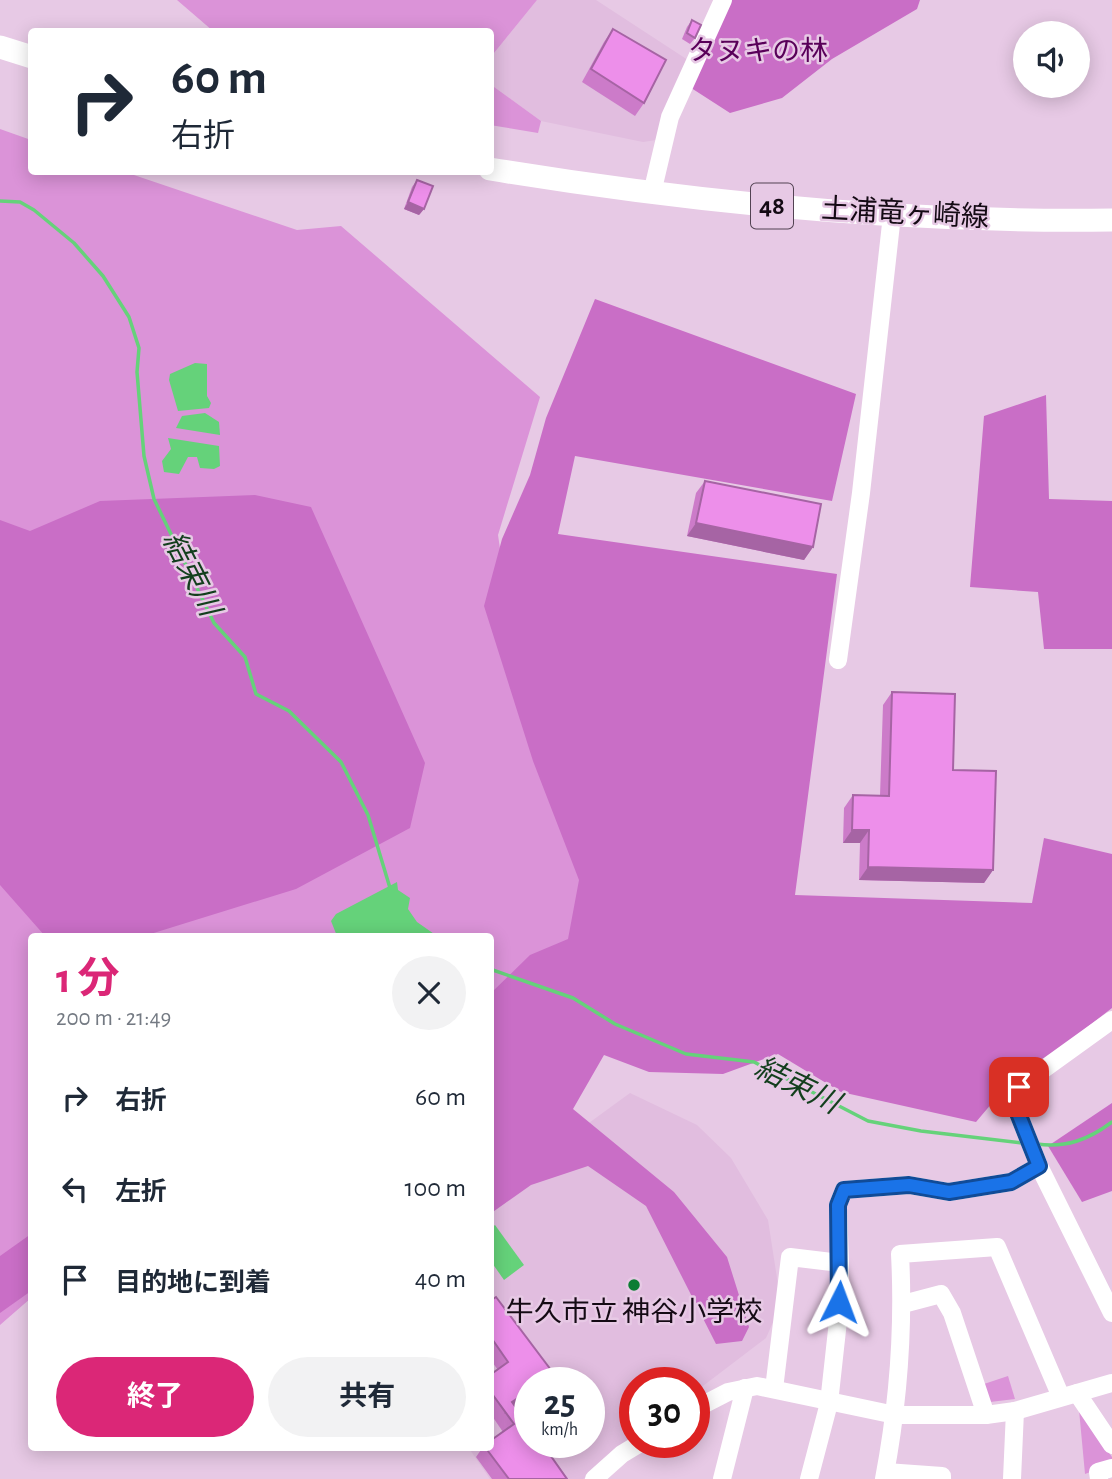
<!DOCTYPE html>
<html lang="ja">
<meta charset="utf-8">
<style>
body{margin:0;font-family:"Alegreya Sans","Noto Sans JP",sans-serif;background:#f2f2f3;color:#1f2937;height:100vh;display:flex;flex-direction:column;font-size:26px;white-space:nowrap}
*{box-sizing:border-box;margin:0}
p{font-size:23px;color:#747a83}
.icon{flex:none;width:38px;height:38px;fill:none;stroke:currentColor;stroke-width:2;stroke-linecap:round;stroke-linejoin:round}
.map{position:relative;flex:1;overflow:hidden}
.drawer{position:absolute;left:28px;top:933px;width:466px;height:518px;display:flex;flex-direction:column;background:#fff;border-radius:7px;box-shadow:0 4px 18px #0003}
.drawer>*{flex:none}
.hud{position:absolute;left:28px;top:28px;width:466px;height:147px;border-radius:7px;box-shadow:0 4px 18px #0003;background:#fff;color:#1f2937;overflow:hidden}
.buttons{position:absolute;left:1013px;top:21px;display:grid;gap:14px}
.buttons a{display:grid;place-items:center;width:77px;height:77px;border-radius:50%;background:#fff;box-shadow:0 4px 18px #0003;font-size:35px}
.speed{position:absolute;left:514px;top:1367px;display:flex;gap:14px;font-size:35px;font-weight:700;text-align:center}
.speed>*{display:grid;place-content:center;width:91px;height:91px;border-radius:50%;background:#fff;box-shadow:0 4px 18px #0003;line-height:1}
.speed small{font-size:18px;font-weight:400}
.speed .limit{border:10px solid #d22;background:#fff;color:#111}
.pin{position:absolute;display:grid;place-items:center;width:60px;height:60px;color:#fff;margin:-30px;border-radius:14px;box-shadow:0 4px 10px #0006}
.me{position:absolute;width:77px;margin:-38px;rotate:3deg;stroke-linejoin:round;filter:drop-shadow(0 0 5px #0008)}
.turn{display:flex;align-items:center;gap:24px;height:147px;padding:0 28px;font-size:32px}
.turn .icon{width:91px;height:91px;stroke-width:2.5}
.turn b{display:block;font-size:49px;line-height:60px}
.round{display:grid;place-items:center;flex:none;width:74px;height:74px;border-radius:37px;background:#f2f2f3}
.summary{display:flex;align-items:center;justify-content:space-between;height:119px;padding:0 28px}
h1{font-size:42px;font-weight:700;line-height:52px;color:#db2777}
.button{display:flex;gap:14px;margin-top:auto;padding:14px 28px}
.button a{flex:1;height:80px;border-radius:42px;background:#db2777;color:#fff;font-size:28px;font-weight:700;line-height:80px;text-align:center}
.button a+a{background:#f2f2f3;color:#1f2937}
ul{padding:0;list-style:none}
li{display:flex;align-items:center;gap:21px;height:91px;padding:0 28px}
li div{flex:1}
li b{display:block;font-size:26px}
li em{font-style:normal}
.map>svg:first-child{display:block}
</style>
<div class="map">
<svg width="1112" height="1479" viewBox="0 0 1112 1479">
<rect width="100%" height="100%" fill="#e7c9e5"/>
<!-- built -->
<g fill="#e1bddf" fill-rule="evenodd">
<polygon points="537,0 596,0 694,64 663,139 643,142 541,121 490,84 490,58"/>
<path d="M630,1093L697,1125L731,1158L768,1220L781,1304L766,1338L695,1392V1382H635V1437L583,1479H490L468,1447H490V1195ZM530,1382H590V1442H530Z"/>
</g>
<!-- green -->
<g fill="#db93d8">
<polygon points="177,0 537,0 490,58 490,32 213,31"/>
<polygon points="490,84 541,121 538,133 490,125"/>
<polygon points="0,129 31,140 32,172 125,172 297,230 341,226 540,397 498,535 519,680 635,942 490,995 490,936 32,936 31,1298 0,1325"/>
<polygon points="1008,1376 1015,1399 990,1402 984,1384"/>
<polygon points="1079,1410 1112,1457 1112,1464 1085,1474"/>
</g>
<!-- forest -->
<g fill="#c96ec6">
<polygon points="723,0 920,0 917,9 832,59 782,98 730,113 685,84"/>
<polygon points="595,299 856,394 832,501 575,456 558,534 837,574 795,895 1032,903 1044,838 1112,854 1112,1008 998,1096 976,1122 841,1092 778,1054 723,1074 649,1072 604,1055 573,1109 674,1192 727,1257 749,1327 742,1341 716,1344 646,1206 588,1166 531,1185 490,1214 490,994 530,955 568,939 579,880 533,761 484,606 502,539 530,475 546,418"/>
<polygon points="1046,395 1049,499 1112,501 1112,649 1044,649 1038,592 970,587 984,416"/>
<polygon points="255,495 311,507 425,763 410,828 296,889 144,936 45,936 0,885 0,520 30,531 100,501"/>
<polygon points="1112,1103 1112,1191 1082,1202 1048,1146"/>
<polygon points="31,1234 31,1291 0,1313 0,1256"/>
</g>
<!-- water -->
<g fill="#65d27a">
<polygon points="195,363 207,364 207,396 211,403 209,408 178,411 169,380 170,374"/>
<polygon points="205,413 219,422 220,435 176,428 182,416"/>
<polygon points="168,438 219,446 220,466 214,469 200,468 197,457 188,457 179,474 164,472 162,461 171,449"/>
<polygon points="397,882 398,890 410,898 408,909 417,922 437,936 337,936 331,921 336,914"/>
<polygon points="495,1225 524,1265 504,1280 490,1260 490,1229"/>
</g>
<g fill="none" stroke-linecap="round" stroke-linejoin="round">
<!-- stream -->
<g stroke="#65d27a" stroke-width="3.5">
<polyline points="0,201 20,202 34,210 74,243 103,276 129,317 139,348 137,372 144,456 154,499 214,623 245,657 256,694 289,711 341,762 368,815 390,888"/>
<polyline points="490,969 573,998 615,1024 686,1054 754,1062 868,1121 921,1131 1022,1143"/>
<path d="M1037,1144C1066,1148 1088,1140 1112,1122"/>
</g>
<!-- minor -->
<g stroke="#fff" stroke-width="18">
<polyline points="652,193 670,117 723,0"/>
<polyline points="838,660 861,493 892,215"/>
<polyline points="1112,1020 1019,1087 1014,1103 1039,1166 1112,1313"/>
<polyline points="903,1304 941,1294 952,1313 986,1415"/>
<polyline points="774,1389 790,1257 840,1263"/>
<polyline points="1077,1393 1112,1445"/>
<polyline points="695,1409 728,1392 757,1386 895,1415 986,1415 1015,1411 1112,1383"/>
<polyline points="886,1472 942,1476 942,1479"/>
<polyline points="594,1479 622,1454 642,1442"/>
<polyline points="722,1479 745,1388"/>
<polyline points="809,1479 829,1403 838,1321 840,1263 838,1205 844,1190 909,1185 949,1192 1011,1182 1039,1166"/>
<path d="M884,1479C898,1405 904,1329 900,1254L997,1247L1061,1397"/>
<polyline points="1012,1479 1015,1411"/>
<polyline points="1099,1479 1098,1472 1112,1468"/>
</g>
<!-- major -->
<g stroke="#fff" stroke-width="23">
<polyline points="0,47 32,57"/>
<path d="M490,169C696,203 904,223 1112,220"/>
</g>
</g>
<!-- wall -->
<g fill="#cc7bc9">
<polygon points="692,20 695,38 690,44 682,39 687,27"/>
<polygon points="613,29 644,103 635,116 582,82 604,42"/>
<polygon points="417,180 424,209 419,215 404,209 412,187"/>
<polygon points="705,481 813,547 804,560 687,536 696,493"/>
<polygon points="892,692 953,770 993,870 984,883 859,880 860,843 843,843 844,808 853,795 880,796 883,705"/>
<polygon points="490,1301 530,1382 530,1407 525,1399 515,1406 568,1479 492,1479 476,1457 483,1447 490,1447 503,1432 490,1413 490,1375 498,1370 490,1359"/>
</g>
<!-- shaded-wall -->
<g fill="#a664a4">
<polygon points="408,202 424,209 419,215 404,209"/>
<polygon points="696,523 813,547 804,560 687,536"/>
<polygon points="852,830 869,830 860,843 843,843"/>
<polygon points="868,867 993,870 984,883 859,880"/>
<polygon points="530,1390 525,1399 504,1414 512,1402"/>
</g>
<!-- building -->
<g fill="#ed8fea" stroke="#a664a4" stroke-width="2">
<polygon points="692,20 701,25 695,38 687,33"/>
<polygon points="613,29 666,60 644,103 591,69"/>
<polygon points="417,180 433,186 424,209 408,202"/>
<polygon points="705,481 821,504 813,547 696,523"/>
<polygon points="892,692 955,694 953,770 996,771 993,870 868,867 869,830 852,830 853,795 889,796"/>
<polygon points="496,1297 560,1382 530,1382 530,1390 512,1402 530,1427 530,1442 541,1442 567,1479 509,1479 485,1447 490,1447 490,1441 514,1424 490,1391 490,1375 508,1362 490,1336 490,1301"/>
</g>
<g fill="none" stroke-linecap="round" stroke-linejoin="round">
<defs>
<polyline id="route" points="839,1302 838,1205 844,1190 909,1185 949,1192 1011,1182 1039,1166 1014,1103 1019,1087"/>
</defs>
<!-- route casing -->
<use href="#route" stroke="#114b97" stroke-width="18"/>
<!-- route -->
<use href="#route" stroke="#1a73e8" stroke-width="12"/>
</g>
<!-- markers -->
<circle fill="#0c7d33" stroke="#e7c9e5" stroke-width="2.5" cx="634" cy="1285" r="7"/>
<g text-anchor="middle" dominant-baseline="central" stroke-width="5" stroke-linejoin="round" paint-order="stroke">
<!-- shield labels -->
<rect fill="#e7c9e5" stroke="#534353" stroke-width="2" x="751" y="183.5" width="42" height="45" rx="5"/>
<g font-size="26" font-weight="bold" fill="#140a14">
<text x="772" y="206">48</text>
</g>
<!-- park labels -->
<g font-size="28" fill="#590059" stroke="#e7c9e5">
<text x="758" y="52">タヌキの林</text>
</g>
<!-- street labels -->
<g font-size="28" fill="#140a14" stroke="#e7c9e5">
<text transform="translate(905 214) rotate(3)">土浦竜ヶ崎線</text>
</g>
<!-- poi labels -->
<g font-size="28" fill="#140a14" stroke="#e7c9e5">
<text x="634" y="1313">牛久市立 神谷小学校</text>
</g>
<!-- water labels -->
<g font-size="30" font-style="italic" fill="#133f1d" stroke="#e7c9e5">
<text transform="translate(191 574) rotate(63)">結束川</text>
<text transform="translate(797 1086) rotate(26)">結束川</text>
</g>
</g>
</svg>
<div class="buttons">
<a><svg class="icon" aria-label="sound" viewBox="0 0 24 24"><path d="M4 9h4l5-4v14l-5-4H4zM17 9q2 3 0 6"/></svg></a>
</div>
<div class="speed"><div>25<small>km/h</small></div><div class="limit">30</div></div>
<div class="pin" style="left:1019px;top:1087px;background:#d93025"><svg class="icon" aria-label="arrive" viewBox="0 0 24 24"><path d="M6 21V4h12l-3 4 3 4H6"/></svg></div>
<svg class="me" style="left:839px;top:1302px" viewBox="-20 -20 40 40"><path d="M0-17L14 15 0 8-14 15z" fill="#1a73e8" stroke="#fff" stroke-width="4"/></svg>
<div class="hud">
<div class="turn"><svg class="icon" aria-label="right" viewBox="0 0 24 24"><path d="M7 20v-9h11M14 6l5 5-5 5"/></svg><div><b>60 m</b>右折</div></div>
</div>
<section class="drawer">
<div class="summary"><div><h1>1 分</h1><p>200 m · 21:49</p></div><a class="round"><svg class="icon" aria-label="close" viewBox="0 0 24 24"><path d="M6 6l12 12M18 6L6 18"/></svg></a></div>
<ul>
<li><svg class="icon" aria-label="right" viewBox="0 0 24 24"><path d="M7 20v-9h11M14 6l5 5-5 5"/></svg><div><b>右折</b></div><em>60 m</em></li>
<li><svg class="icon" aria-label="left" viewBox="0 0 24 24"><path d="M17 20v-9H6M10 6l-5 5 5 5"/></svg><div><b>左折</b></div><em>100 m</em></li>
<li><svg class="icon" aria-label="arrive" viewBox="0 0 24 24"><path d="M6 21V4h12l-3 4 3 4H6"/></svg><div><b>目的地に到着</b></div><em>40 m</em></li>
</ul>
<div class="button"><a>終了</a><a>共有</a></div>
</section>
</div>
